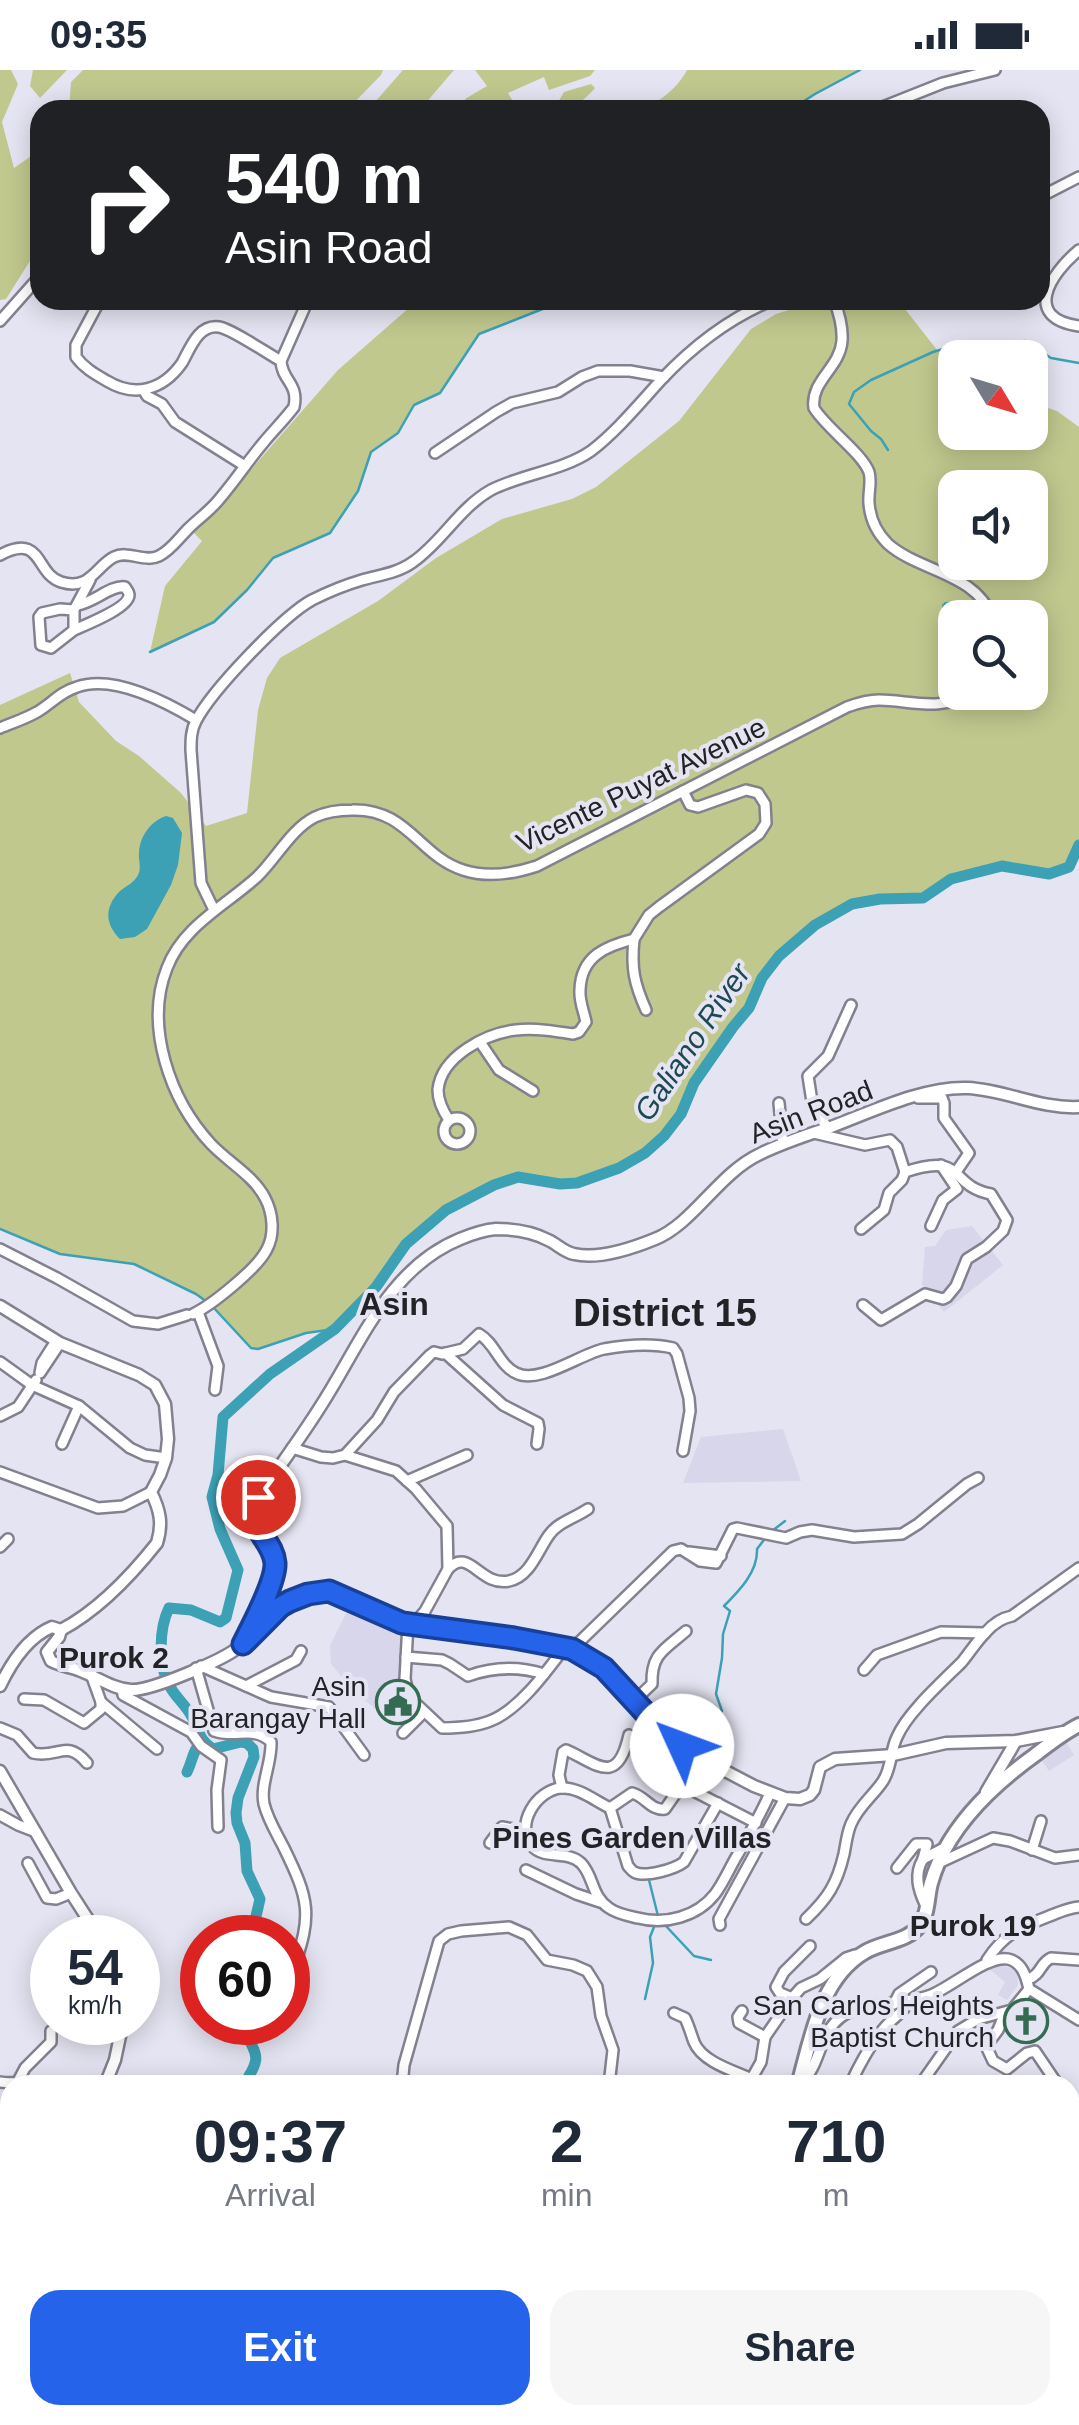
<!DOCTYPE html>
<style>
body{margin:0;font-family:Helvetica,sans-serif;background:#f6f6f7;color:#1f2937;height:100vh;display:flex;flex-direction:column;font-size:38px;white-space:nowrap}
*{box-sizing:border-box;margin:0}
p{font-size:32px;color:#747a83}
.icon{flex:none;width:55px;height:55px;fill:none;stroke:currentColor;stroke-width:2;stroke-linecap:round;stroke-linejoin:round}
.map{position:relative;flex:1;overflow:hidden}
.side{position:absolute;left:0px;top:2005px;width:1080px;height:350px;display:flex;flex-direction:column;background:#fff;border-radius:30px 30px 0 0;box-shadow:0 5px 25px #0003}
.side>*{flex:none}
.hud{position:absolute;left:30px;top:30px;width:1020px;height:210px;border-radius:30px;box-shadow:0 5px 25px #0003;background:#202124;color:#fff;overflow:hidden}
.needle{width:65px;rotate:128deg}
.fabs{position:absolute;left:938px;top:270px;display:grid;gap:20px}
.fabs a{display:grid;place-items:center;width:110px;height:110px;border-radius:20px;background:#fff;box-shadow:0 5px 25px #0003;font-size:50px}
.speed{position:absolute;left:30px;top:1845px;display:flex;gap:20px;font-size:50px;font-weight:700;text-align:center}
.speed>*{display:grid;place-content:center;width:130px;height:130px;border-radius:50%;background:#fff;box-shadow:0 5px 25px #0003;line-height:1}
.speed small{font-size:25px;font-weight:400}
.speed .limit{border:15px solid #d22;background:#fff;color:#111}
.pin{position:absolute;display:grid;place-items:center;width:85px;height:85px;color:#fff;margin:-42px;border:5px solid #fff;border-radius:50%;box-shadow:0 2px 10px #0007}
.me{position:absolute;width:110px;margin:-55px;rotate:313deg;stroke-linejoin:round;filter:drop-shadow(0 0 8px #0008)}
.turn{display:flex;align-items:center;gap:35px;height:210px;padding:0 30px;font-size:45px}
.turn .icon{width:130px;height:130px;stroke-width:2.5}
.turn b{display:block;font-size:70px;line-height:85px}
.eta{display:flex;justify-content:space-evenly;align-items:center;height:170px;text-align:center}
.eta b{font-size:60px;font-weight:700;line-height:70px}
.cta{display:flex;gap:20px;margin-top:auto;padding:20px 30px}
.cta a{flex:1;height:115px;border-radius:30px;background:#2563eb;color:#fff;font-size:40px;font-weight:700;line-height:115px;text-align:center}
.cta a+a{background:#f6f6f7;color:#1f2937}
.status{display:flex;justify-content:space-between;align-items:center;height:70px;padding:0 50px;background:#fff;direction:ltr}
.status svg{height:28px;fill:currentColor}
.map>svg:first-child{display:block}
</style>
<div class="status"><b>09:35</b><svg viewBox="0 0 49 12"><path d="M0 12V9h3v3zM5 12V6h3v6zM10 12V3h3v9zM15 12V0h3v12zM26 1h20v11H26zM47 4h2v5h-2z"/></svg></div>
<div class="map">
<svg width="1079" height="2355" viewBox="0 0 1079 2355">
<rect width="100%" height="100%" fill="#e5e4f2"/>
<!-- built -->
<g fill="#d8d6eb">
<polygon points="972,1156 1003,1195 944,1242 922,1214 925,1177 935,1176 946,1160"/>
<polygon points="783,1359 801,1411 683,1413 701,1367"/>
<polygon points="352,1531 406,1561 403,1620 378,1641 354,1621 331,1594 330,1576"/>
<polygon points="1064,1669 1074,1685 1049,1701 1040,1688"/>
<polygon points="999,1895 1014,1899 1017,1904 1018,1915 1007,1930 998,1925 1005,1912 988,1898"/>
</g>
<!-- green -->
<g fill="#c1c88e" fill-rule="evenodd">
<polygon points="0,0 11,0 18,14 2,52 14,98 40,80 40,175 6,229 0,230"/>
<polygon points="33,0 67,0 40,28 30,16"/>
<polygon points="83,0 383,0 381,5 347,40 103,40 94,34 89,40 69,40 71,12"/>
<polygon points="403,0 454,0 424,35 425,40 368,40"/>
<polygon points="475,0 595,0 590,6 549,20 544,7 508,23 518,40 495,40 490,31 475,40 459,40 467,35 465,29 487,16"/>
<path d="M687,0H860L815,24L790,40H638C647,32 654,34 662,28C672,21 682,10 687,0Z"/>
<path d="M591,14L595,18C574,42 564,40 533,40L557,34L564,22Z"/>
<polygon points="418,230 554,230 545,238 479,264 440,323 414,335 398,363 371,382 358,421 330,463 273,488 247,520 214,552 150,582 165,516 202,471 192,461 219,436 338,300"/>
<path d="M820,230H898L955,303V362H1030V332L1057,341L1079,357V775L1069,797L1049,804L1002,796L951,809L923,828L880,829L852,834L815,855L779,886L762,908L749,938L732,957L694,1013L681,1044L664,1066L645,1083L619,1098L577,1113L560,1114L518,1107L494,1115L446,1140L406,1174L376,1217L335,1259L306,1263L258,1279L251,1278L218,1241L196,1224L134,1194L60,1184L0,1159V635L70,603L79,632L116,671L139,686L181,723L206,756L247,743L258,640L267,608L280,588L378,531L436,488L502,449L572,429L596,417L679,351L751,259L776,244ZM955,418H1030V492H955ZM955,548H1030V622H955Z"/>
</g>
<!-- water -->
<g fill="#3da1b5">
<path d="M945,532C956,532 969,535 973,547L955,548V555L944,543L942,535Z"/>
<path d="M166,746L173,748L182,763L178,795L171,815L147,859L135,867L120,869C105,854 104,837 120,821C126,816 134,813 138,805C142,798 138,790 139,782C140,766 151,751 166,746Z"/>
</g>
<g fill="none" stroke-linecap="round" stroke-linejoin="round">
<!-- stream -->
<g stroke="#3da1b5" stroke-width="2.5">
<polyline points="790,40 815,24 860,0"/>
<polyline points="888,380 881,369 871,361 849,334 854,322 871,310 933,282 953,276 982,279 995,278 1025,271 1051,288 1079,293"/>
<polyline points="150,582 214,552 247,520 273,488 330,463 358,421 371,382 398,363 414,335 440,323 479,264 545,238 554,230"/>
<polyline points="0,1159 60,1184 134,1194 196,1224 207,1232"/>
<polyline points="213,1237 251,1278 258,1279 306,1263 335,1259"/>
<polyline points="772,1461 785,1451"/>
<path d="M698,1674L710,1653L722,1641L716,1624L722,1588L723,1564L730,1541L724,1536C739,1521 758,1502 757,1479L767,1466"/>
<polyline points="649,1810 658,1846"/>
<polyline points="665,1855 694,1886 711,1890"/>
<polyline points="645,1929 653,1893 650,1867 654,1857"/>
<polyline points="306,2346 309,2355"/>
</g>
<!-- river -->
<g stroke="#3da1b5" stroke-width="11">
<path d="M187,1702C193,1690 192,1681 202,1671"/>
<path d="M251,1868L260,1829L247,1801L245,1773L237,1753L236,1743L238,1728L254,1687L253,1679L247,1673L241,1672L213,1679C197,1668 201,1662 192,1647C186,1635 175,1627 169,1615C158,1595 159,1558 169,1538L191,1540L220,1552L226,1548L238,1500L220,1459L212,1427L218,1405L223,1347L270,1304L335,1259L376,1217L406,1174L446,1140L494,1115L518,1107L560,1114L577,1113L619,1098L645,1083L664,1066L681,1044L694,1013L733,957L749,938L762,908L779,886L815,855L852,834L880,829L923,828L951,809L1002,796L1049,804L1069,797L1079,775"/>
<path d="M243,2015C270,1977 246,1985 247,1952"/>
<polyline points="517,2345 526,2355"/>
</g>
<defs>
<g id="minor">
<polyline points="875,40 943,13 995,0"/>
<polyline points="1040,127 1079,107"/>
<path d="M1079,180C1050,204 1022,248 1079,256"/>
<path d="M100,230L76,275V287C84,298 95,304 107,311C135,328 163,320 182,293C190,279 198,254 219,257C232,259 268,284 281,291"/>
<path d="M834,230C839,243 843,257 842,271C840,298 810,311 814,338C826,358 862,383 869,402C872,412 868,423 869,433C870,448 877,463 888,474C920,502 977,503 992,548"/>
<polyline points="0,251 40,206"/>
<polyline points="144,321 147,326 162,334 175,352 245,396"/>
<polyline points="435,383 496,342 512,333 558,322 582,307 598,301 630,301 664,307"/>
<path d="M0,485C43,462 35,504 61,512C90,521 96,496 114,487C128,480 145,493 159,486C171,480 179,468 188,459C197,450 207,443 216,433C233,414 247,392 264,372C274,360 285,349 294,337C299,313 282,311 281,291L308,230"/>
<polyline points="74,540 60,539 42,543 39,547 41,575 51,578 74,560 74,540 90,510"/>
<path d="M74,560C85,555 129,538 129,525C129,522 127,520 125,517C110,515 94,533 77,535"/>
<path d="M0,658C12,653 25,649 37,642C51,634 60,622 77,617C113,604 166,632 196,650"/>
<path d="M214,840L201,813L191,680C191,670 191,660 196,651C212,620 283,546 312,530C328,522 345,515 362,510C379,505 398,503 413,492C442,472 459,438 491,420C522,404 562,401 591,381C617,361 639,334 661,310C694,275 729,248 773,230"/>
<path d="M634,869C631,898 634,913 646,940"/>
<polyline points="480,972 499,1000 533,1021"/>
<polyline points="918,1028 942,1028 944,1033 944,1048 969,1083 956,1102"/>
<polyline points="779,1033 783,1074"/>
<circle cx="457" cy="1061" r="13"/>
<path d="M449,1050C443,1041 438,1032 438,1020C441,986 487,963 516,960C535,958 554,961 573,964L579,962L586,952C584,942 579,931 580,920C581,886 606,876 634,869L649,845L659,837L759,764L766,753L765,734L758,723L746,720L698,737L690,735L683,721"/>
<polyline points="828,1058 813,1038 808,1006 828,986 851,935"/>
<polyline points="814,1063 865,1075 890,1070 897,1077 905,1102"/>
<polyline points="931,1156 943,1130 957,1119 941,1095"/>
<path d="M861,1159L884,1140L889,1123L902,1110L905,1102C966,1081 948,1116 991,1124L1007,1150L1003,1161L986,1177L967,1189L956,1216L947,1227L943,1229L925,1224L881,1250L863,1235"/>
<polyline points="0,1179 57,1208 133,1251 158,1254 187,1245"/>
<polyline points="198,1242 218,1296 215,1320"/>
<path d="M193,1244C212,1235 258,1198 267,1179C275,1164 273,1143 265,1128C254,1106 228,1092 211,1074C170,1030 144,956 167,898C183,856 225,836 257,807C276,789 291,759 315,747C326,742 340,740 352,740C407,738 419,786 463,800C487,808 513,804 537,796L847,637C858,633 868,630 879,630C908,630 945,643 968,622"/>
<polyline points="56,1271 42,1293 40,1303 60,1273"/>
<polyline points="445,1283 503,1335 538,1353 539,1359 537,1374"/>
<polyline points="0,1292 32,1315 79,1336 130,1378 145,1385 166,1388"/>
<polyline points="0,1346 18,1337 36,1310"/>
<polyline points="62,1374 79,1336"/>
<path d="M292,1378L321,1387L333,1388L345,1385L396,1401L416,1419L447,1456L448,1499L425,1541L418,1549L408,1553L405,1609L409,1627L442,1658C458,1658 475,1657 490,1651C519,1640 547,1601 565,1577"/>
<path d="M345,1385L377,1350L394,1322L430,1285L434,1282L442,1284L463,1279L479,1264C495,1273 499,1295 516,1303C539,1315 580,1284 604,1279C626,1275 652,1273 673,1278L677,1284L689,1328L690,1341L683,1381"/>
<polyline points="0,1402 98,1438 123,1436 151,1422"/>
<polyline points="407,1411 467,1385"/>
<polyline points="0,1477 8,1469"/>
<polyline points="689,1482 721,1486"/>
<path d="M448,1499C469,1476 480,1517 509,1511C530,1507 538,1480 549,1465C558,1452 575,1448 588,1439"/>
<polyline points="572,1579 673,1481 681,1479 700,1491 716,1493 733,1459 737,1458 786,1468 800,1462 812,1460 854,1467 902,1464 918,1454 967,1414 978,1408"/>
<path d="M406,1587L442,1590L450,1594L468,1606C493,1597 518,1596 544,1604"/>
<polyline points="201,1596 271,1627 329,1637 364,1685"/>
<path d="M196,1598L214,1661C235,1669 254,1655 271,1672C272,1693 260,1714 264,1734C268,1750 277,1764 284,1778C309,1829 313,1845 293,1899"/>
<polyline points="864,1600 877,1585 941,1562 985,1563"/>
<polyline points="246,1616 296,1590 301,1581"/>
<polyline points="122,1619 123,1625 191,1662 201,1676 221,1690 217,1720 218,1757"/>
<polyline points="24,1629 44,1630 84,1653 101,1639 101,1632 92,1607"/>
<path d="M634,1631L652,1614C651,1584 664,1580 686,1561"/>
<polyline points="101,1632 157,1679"/>
<path d="M0,1658L17,1665L33,1683C58,1689 66,1668 87,1693"/>
<polyline points="403,1663 424,1642"/>
<path d="M699,1688L693,1696L695,1702L690,1710L683,1713L665,1739C651,1741 645,1726 632,1723L610,1738C595,1731 579,1717 561,1718C537,1720 514,1755 532,1776C544,1790 567,1780 581,1793C594,1806 591,1826 609,1838C617,1844 629,1846 638,1848C665,1855 697,1847 715,1824C724,1812 730,1797 738,1784C749,1764 761,1744 770,1723"/>
<polyline points="682,1715 756,1753"/>
<path d="M562,1718L559,1705L563,1682L566,1680C596,1693 617,1718 629,1665"/>
<path d="M610,1738L628,1796C630,1798 632,1801 634,1802C645,1808 675,1799 684,1792L718,1733"/>
<polyline points="0,1745 18,1755 36,1762"/>
<polyline points="490,1773 502,1757 525,1761"/>
<polyline points="1032,1780 1041,1751"/>
<path d="M923,1789C914,1804 918,1819 925,1834"/>
<polyline points="941,1792 993,1768 1010,1771 1055,1788 1079,1785"/>
<polyline points="28,1793 47,1828 56,1829 71,1823"/>
<polyline points="897,1798 916,1774 927,1774 923,1789 944,1778"/>
<polyline points="526,1800 576,1824 600,1832"/>
<path d="M806,1849C828,1828 837,1814 844,1784C846,1774 847,1763 851,1754C858,1737 873,1726 883,1711C892,1697 890,1681 897,1667C907,1643 943,1611 962,1592C970,1582 977,1571 986,1562C993,1554 1002,1548 1012,1546L1079,1498"/>
<polyline points="720,1855 719,1849 785,1728"/>
<path d="M987,1890C1004,1864 1019,1858 1047,1847C1058,1843 1067,1838 1079,1837"/>
<path d="M1027,1910C1043,1903 1039,1894 1051,1888L1079,1890"/>
<polyline points="1029,1919 1079,1950"/>
<polyline points="792,1928 780,1923 776,1917 784,1902 810,1876"/>
<polyline points="894,1934 899,1924 931,1902"/>
<polyline points="742,1941 738,1947 739,1953 765,1967"/>
<path d="M674,1943L685,1948C689,1956 691,1964 694,1972C702,1992 734,2001 752,2009"/>
<polyline points="1005,1943 998,1960 986,1976 993,1991 1007,1999 1027,1983 1035,1981 1058,2015"/>
<path d="M0,2012C10,2014 23,2011 31,2015"/>
<path d="M801,2013C821,1996 818,1964 841,1947C861,1932 906,1935 931,1925C953,1916 988,1885 1008,1889C1022,1892 1026,1906 1029,1919L1012,1940L978,1949L958,1961L920,2015"/>
<polyline points="16,2015 25,1998 51,1972 51,1961"/>
<polyline points="402,2015 404,1995 439,1871 448,1864 461,1861 509,1857 527,1865 547,1890 573,1895 587,1901 597,1917 601,1946 613,1980 609,2015"/>
<polyline points="748,2015 761,1992 765,1967 792,1928 801,1918 820,1909 846,1888 855,1885"/>
<path d="M850,2015C860,1993 870,1974 886,1956C894,1947 904,1942 909,1931"/>
<polyline points="0,2049 10,2033"/>
<polyline points="1074,2180 1079,2177"/>
<polyline points="0,2182 8,2173 10,2167"/>
<polyline points="0,2267 10,2274"/>
<polyline points="1076,2312 1079,2299"/>
<polyline points="1070,2330 1076,2317"/>
<polyline points="131,2345 139,2355"/>
<polyline points="200,2345 208,2355"/>
<polyline points="261,2345 269,2355"/>
<polyline points="313,2345 329,2352 347,2355"/>
<polyline points="462,2345 478,2355"/>
<polyline points="542,2345 553,2355"/>
<polyline points="625,2345 629,2355"/>
<polyline points="1055,2345 1056,2355"/>
<polyline points="145,2355 155,2349 163,2355"/>
<polyline points="346,2355 362,2345"/>
<polyline points="574,2355 582,2345"/>
<polyline points="679,2355 681,2345"/>
<polyline points="765,2355 767,2345"/>
<polyline points="829,2355 829,2345"/>
<polyline points="834,2355 838,2345"/>
<polyline points="846,2355 849,2345"/>
<polyline points="907,2355 913,2345"/>
</g>
<g id="major">
<path d="M0,1236L60,1273L139,1305L155,1315L165,1334L168,1369L166,1388L160,1405L151,1422C160,1440 163,1454 157,1473C130,1507 99,1540 61,1560"/>
<path d="M61,1560L59,1567L47,1582L51,1591C60,1596 71,1597 81,1601C97,1607 113,1619 131,1620C151,1621 223,1590 239,1577C249,1568 276,1506 275,1492C272,1469 244,1459 258,1427C280,1396 302,1366 322,1334C361,1273 389,1198 460,1169C472,1164 483,1160 496,1159C513,1159 533,1162 548,1170C557,1174 564,1182 574,1184C599,1190 633,1178 655,1169C693,1154 719,1103 760,1084C782,1073 807,1065 831,1057C871,1042 924,1016 968,1018C1006,1020 1040,1039 1079,1037"/>
<path d="M251,1566C276,1542 300,1515 339,1523L402,1553L514,1568L572,1579L605,1598L652,1649L689,1682L754,1716L785,1728L800,1729L810,1725L814,1720L820,1697L835,1689L893,1685L946,1673L1016,1671L1063,1662"/>
<path d="M0,1616C11,1593 28,1567 52,1557L61,1560"/>
<polyline points="0,1701 71,1823 100,1868"/>
<polyline points="986,1722 1016,1671"/>
<polyline points="105,2015 115,1990 123,1952"/>
<polyline points="7,2355 16,2345"/>
</g>
<g id="highway">
<path d="M798,2015C811,1969 820,1908 865,1882C881,1872 907,1872 919,1856C929,1844 927,1827 931,1813C933,1806 936,1798 939,1791C959,1747 996,1713 1035,1685C1049,1674 1063,1663 1079,1655"/>
<polyline points="722,2355 723,2345"/>
</g>
</defs>
<!-- minor casing -->
<use href="#minor" stroke="#83818e" stroke-width="14"/>
<!-- major casing -->
<use href="#major" stroke="#83818e" stroke-width="15"/>
<!-- highway casing -->
<use href="#highway" stroke="#83818e" stroke-width="18"/>
<!-- minor -->
<use href="#minor" stroke="#fff" stroke-width="9"/>
<!-- major -->
<use href="#major" stroke="#fff" stroke-width="10"/>
<!-- highway -->
<use href="#highway" stroke="#fff" stroke-width="12"/>
</g>
<g fill="none" stroke-linecap="round" stroke-linejoin="round">
<defs>
<path id="route" d="M258,1427C244,1459 273,1468 275,1493C276,1512 252,1556 243,1574L281,1536L290,1531L308,1524L329,1521L402,1553L514,1568L572,1579L604,1598L652,1650L682,1676"/>
</defs>
<!-- route casing -->
<use href="#route" stroke="#184099" stroke-width="25"/>
<!-- route -->
<use href="#route" stroke="#2563eb" stroke-width="18"/>
</g>
<!-- icons -->
<defs>
<symbol id="civic-ring" viewBox="-11 -11 22 22"><circle r="9.5" fill="#e5e4f2" stroke="#356b52" stroke-width="1.5"/><path d="M-.6-6.5H3V-4.5H.6V-3L4-1V1h2V6H-6V1h2V-1L-.6-3ZM-1.2 2.5V6h2.4V2.5Z" fill="#356b52"/></symbol>
<symbol id="church-ring" viewBox="-11 -11 22 22"><circle r="9.5" fill="#e5e4f2" stroke="#356b52" stroke-width="1.5"/><path d="M-1.2-6h2.4v3.5h3.3v2.4h-3.3V6h-2.4V-.1h-3.3v-2.4h3.3Z" fill="#356b52"/></symbol>
</defs>
<g fill-rule="evenodd">
<use href="#civic-ring" x="373" y="1607" width="50" height="50"/>
<use href="#church-ring" x="1001" y="1926" width="50" height="50"/>
</g>
<g text-anchor="middle" dominant-baseline="central" stroke-width="8" stroke-linejoin="round" paint-order="stroke">
<!-- street labels -->
<g font-size="28" fill="#222227" stroke="#e5e4f2">
<text transform="translate(641 715) rotate(-26)">Vicente Puyat Avenue</text>
<text transform="translate(811 1042) rotate(-21)">Asin Road</text>
</g>
<!-- poi labels -->
<g font-size="28" fill="#222227" stroke="#e5e4f2" text-anchor="end">
<text x="366" y="1616">Asin<tspan x="366" dy="32">Barangay Hall</tspan></text>
<text x="994" y="1935">San Carlos Heights<tspan x="994" dy="32">Baptist Church</tspan></text>
</g>
<!-- water labels -->
<g font-size="30" font-style="italic" fill="#1e4953" stroke="#e5e4f2">
<text transform="translate(692 972) rotate(-56)">Galiano River</text>
</g>
<!-- neighbourhood labels -->
<g font-size="30" font-weight="bold" fill="#222227" stroke="#e5e4f2">
<text x="114" y="1587">Purok 2</text>
<text x="632" y="1767">Pines Garden Villas</text>
<text x="973" y="1855">Purok 19</text>
</g>
<!-- quarter labels -->
<g font-size="32" font-weight="bold" fill="#222227" stroke="#e5e4f2">
<text x="394" y="1234">Asin</text>
</g>
<!-- district labels -->
<g font-size="38" font-weight="bold" fill="#222227" stroke="#e5e4f2">
<text x="665" y="1243">District 15</text>
</g>
</g>
</svg>
<div class="fabs">
<a><svg class="needle" viewBox="-14 -14 28 28"><path d="M0-13l5 13h-10z" fill="#e53935"/><path d="M0 13l5-13h-10z" fill="#747a83"/></svg></a>
<a><svg class="icon" aria-label="sound" viewBox="0 0 24 24"><path d="M4 9h4l5-4v14l-5-4H4zM17 9q2 3 0 6"/></svg></a>
<a><svg class="icon" aria-label="search" viewBox="0 0 24 24"><circle cx="10" cy="10" r="6"/><path d="M15 15l6 6"/></svg></a>
</div>
<div class="speed"><div>54<small>km/h</small></div><div class="limit">60</div></div>
<div class="pin" style="left:258px;top:1427px;background:#d93025"><svg class="icon" aria-label="arrive" viewBox="0 0 24 24"><path d="M6 21V4h12l-3 4 3 4H6"/></svg></div>
<svg class="me" style="left:682px;top:1676px" viewBox="-20 -20 40 40"><circle r="19" fill="#fff"/><path d="M0-13L10 11 0 6-10 11z" fill="#2563eb"/></svg>
<div class="hud">
<div class="turn"><svg class="icon" aria-label="right" viewBox="0 0 24 24"><path d="M7 20v-9h11M14 6l5 5-5 5"/></svg><div><b>540 m</b>Asin Road</div></div>
</div>
<section class="side">
<div class="eta">
<div><b>09:37</b><p>Arrival</p></div>
<div><b>2</b><p>min</p></div>
<div><b>710</b><p>m</p></div>
</div>
<div class="cta"><a>Exit</a><a>Share</a></div>
</section>
</div>
